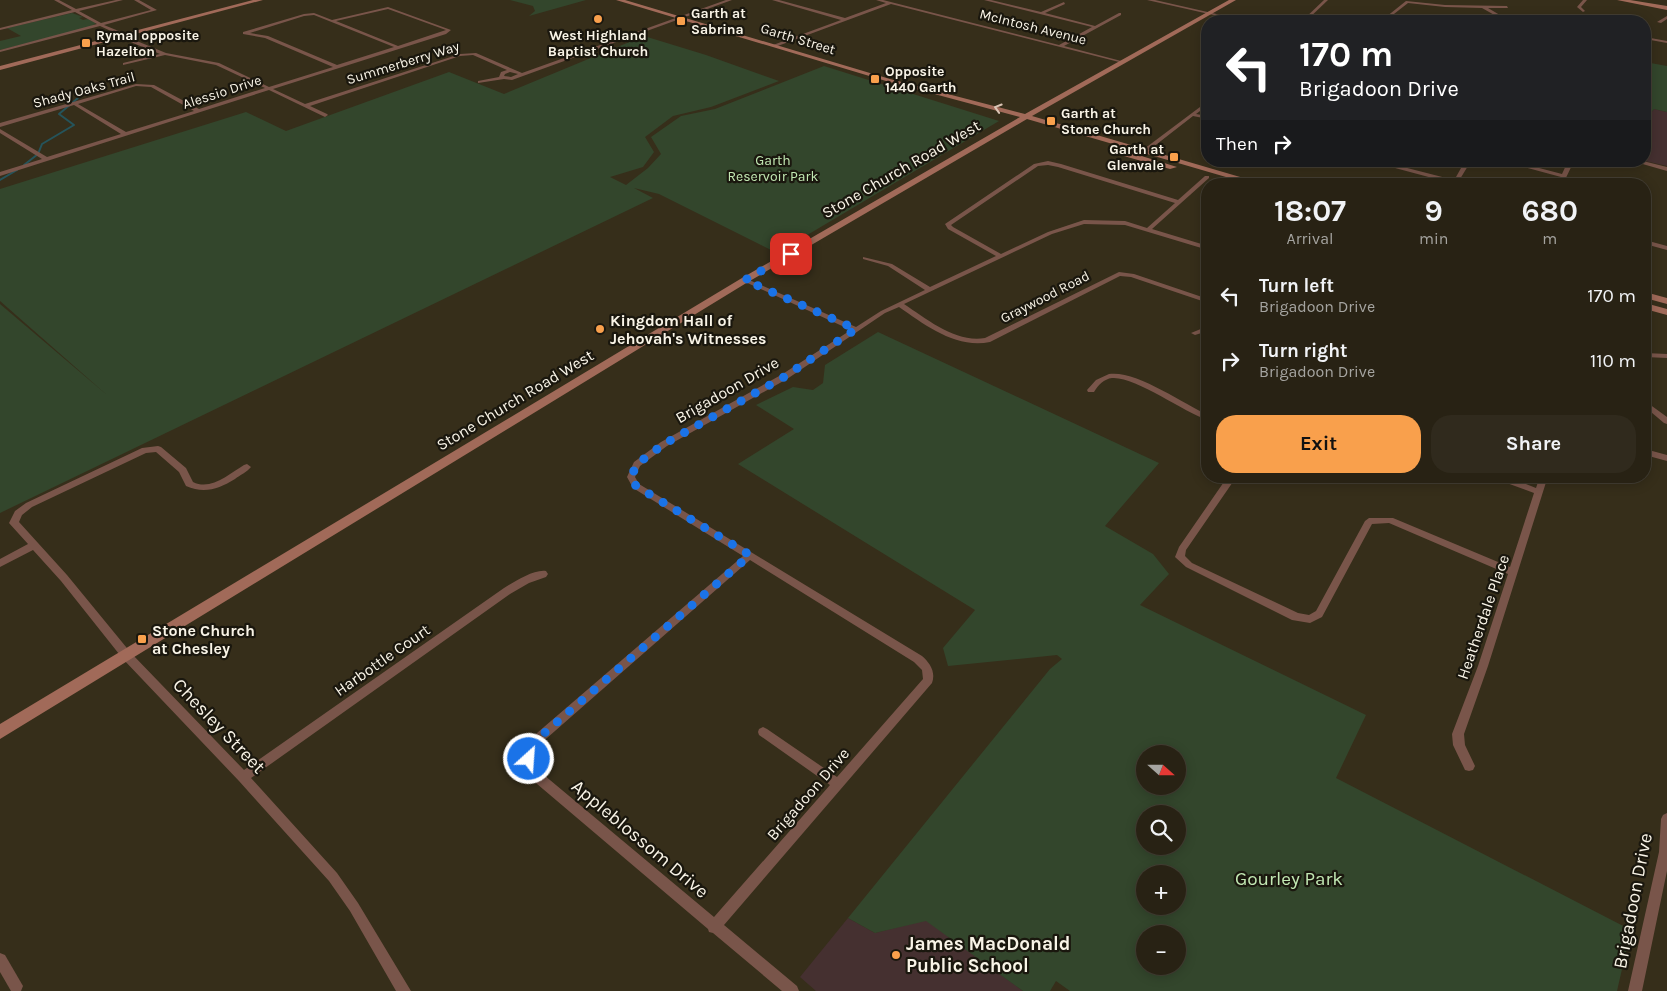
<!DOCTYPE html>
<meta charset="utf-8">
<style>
body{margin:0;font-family:Karla,sans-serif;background:#302a1d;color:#f1f3f6;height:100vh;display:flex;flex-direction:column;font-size:19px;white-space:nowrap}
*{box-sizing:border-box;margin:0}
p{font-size:16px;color:#a5a4a0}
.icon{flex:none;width:28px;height:28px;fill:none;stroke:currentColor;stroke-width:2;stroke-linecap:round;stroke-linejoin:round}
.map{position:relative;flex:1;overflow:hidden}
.side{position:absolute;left:1201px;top:178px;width:450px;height:305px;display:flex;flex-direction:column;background:#282214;border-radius:20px;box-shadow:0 2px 12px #0003,0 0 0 1px #443f34}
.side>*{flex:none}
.hud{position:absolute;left:1201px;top:15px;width:450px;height:152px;border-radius:20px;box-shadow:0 2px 12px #0003,0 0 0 1px #443f34;background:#202124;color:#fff;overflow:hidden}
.needle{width:32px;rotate:111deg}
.fabs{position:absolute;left:1136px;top:745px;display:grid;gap:10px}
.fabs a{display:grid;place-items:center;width:50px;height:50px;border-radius:50%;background:#282214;box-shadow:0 2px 12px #0003,0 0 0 1px #443f34;font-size:25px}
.pin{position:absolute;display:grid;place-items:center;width:42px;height:42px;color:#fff;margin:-21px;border-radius:10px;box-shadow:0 2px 8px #0006}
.me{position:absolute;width:55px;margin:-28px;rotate:26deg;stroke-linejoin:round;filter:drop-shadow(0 0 4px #0008)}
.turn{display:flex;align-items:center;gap:18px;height:105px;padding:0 15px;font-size:22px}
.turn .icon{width:65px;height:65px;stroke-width:2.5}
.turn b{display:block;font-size:35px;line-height:42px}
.then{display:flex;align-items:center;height:48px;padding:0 15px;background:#0003;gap:10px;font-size:19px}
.eta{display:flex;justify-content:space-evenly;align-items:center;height:85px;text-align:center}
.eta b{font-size:30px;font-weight:700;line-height:35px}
.action{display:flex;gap:10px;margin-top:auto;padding:10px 15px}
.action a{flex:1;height:58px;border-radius:20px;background:#f9a04c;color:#111;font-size:20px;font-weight:700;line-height:58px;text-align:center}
.action a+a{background:#302a1d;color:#f1f3f6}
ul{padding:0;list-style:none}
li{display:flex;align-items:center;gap:15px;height:65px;padding:0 15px}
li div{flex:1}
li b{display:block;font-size:19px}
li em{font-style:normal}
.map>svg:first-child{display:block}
</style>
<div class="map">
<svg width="1667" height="991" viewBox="0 0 1667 991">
<rect width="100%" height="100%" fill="#362e1a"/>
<!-- education -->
<g fill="#453030">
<polygon points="1654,109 1667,112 1667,166 1645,161 1645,120"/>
<polygon points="848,918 875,933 926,920 1023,991 816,991 800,977"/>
</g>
<!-- green -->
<g fill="#33462c" fill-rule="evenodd">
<polygon points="510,0 586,0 529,16 535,11 533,6"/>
<polygon points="72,13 83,17 79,18 83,20 88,19 96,23 91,27 0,50 0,41 21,36 7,28"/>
<polygon points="644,36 706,55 779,81 711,107 673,116 645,137 654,152 643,167 610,177 626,185 648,168 661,154 651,137 681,116 715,109 824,66 999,121 777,253 659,194 634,188 653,198 0,513 0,304 107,395 0,301 0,189 246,112 286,131 449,72 504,94"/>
<polygon points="1645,62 1667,66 1667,112 1654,109 1645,120"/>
<path d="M878,332L1159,463L1105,526L1153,554L1169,574L1140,605L1366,715L1336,778L1631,930L1617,991H1070L1056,981L1050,991H1023L926,921L875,933L848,918L1050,669L1062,659L1057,655L948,666L943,648L975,610L738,464L794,429L756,405L793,387L813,390L823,383L825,365ZM1145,754H1178V786H1145ZM1145,814H1178V846H1145ZM1145,874H1178V906H1145ZM1145,934H1178V966H1145Z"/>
</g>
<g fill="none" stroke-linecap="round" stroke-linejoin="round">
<!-- stream -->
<g stroke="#25545b" stroke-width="2">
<polyline points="24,165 38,154 42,144 74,125 59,114 91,87"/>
<polyline points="0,180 17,170"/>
</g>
<!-- minor -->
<g fill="#79554a" fill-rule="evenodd">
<path d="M54,0H59L76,9L116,0H123L79,11L101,23L151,10L134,0H139L157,10L104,25L126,34L127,37L166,53L219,63L269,87L333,67L265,38L243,34V32L304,14L314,13L332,20L388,7L451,30L446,34L273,89L305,104L460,54L476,53L522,73L726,0H732L512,80L504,79L478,83V81L499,77L501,72L507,70L473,55L460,56L310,106L327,114L328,115L325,117L269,90L0,176V172L42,159L0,133V129L47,157L121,134L74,105L0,127V123L136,84L154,85L199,109L265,88L216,65L165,55L123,65V63L160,54L123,39L122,36L100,26L0,52V50L97,24L75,12L0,30V28L72,10ZM388,9L446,30L398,46L336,21ZM314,15L394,47L337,65L268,36L250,33L304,16ZM510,72L518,74L511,77L504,76L505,74ZM136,86L151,87L194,111L126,132L78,104Z"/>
<polygon points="772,0 779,0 845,18 886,3 876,0 883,0 1059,45 1092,27 984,0 991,0 1041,12 1064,2 1065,4 1045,13 1095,26 1119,13 1121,13 1121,15 1064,46 1125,62 1123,63 891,4 775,47 773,45 841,20"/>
<polygon points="1147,0 1155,0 1247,21 1240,21"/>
<polygon points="1324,0 1328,0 1306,21 1302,21"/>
<polygon points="1583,0 1587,0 1581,7 1585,11 1583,12 1577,7"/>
<polygon points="1406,1 1445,5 1507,6 1508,8 1488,8 1510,21 1505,21 1482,8 1445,7 1408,3 1385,21 1381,21"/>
<polygon points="1667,16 1667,19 1661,23 1657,22"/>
<polygon points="1645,37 1667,41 1667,43 1645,39"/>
<polygon points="1208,101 1208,105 1196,114 1208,116 1208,119 1193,116 1148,151 1144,151 1144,149"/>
<path d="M1048,161L1061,164L1178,200L1205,176H1209V178L1152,229L1208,246V250L1125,225L1084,224L1052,234L904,304C928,320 956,343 985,338L1119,272L1134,274L1208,299V303L1131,277L1120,276L990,342C956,349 925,325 899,307L885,313L787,379L667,446L640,466L635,477L639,484L922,656C930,663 936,672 932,683L724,925L797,986L799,991H782L713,933L709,932L708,929L530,778L522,761L530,739L743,556L633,488L627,477L634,462L661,442L781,375L851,330L743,281V279H747L856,327L881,311L925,290L888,266L863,259V257L892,264L930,287L996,256L948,229L945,224L1034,164ZM1048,165L1058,167L1175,203L1147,228L1125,221L1084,220L1048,232L1001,254L953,227L951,225L1038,166ZM750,560L914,662L922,670L923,679L837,777L767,729L763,727L759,729L758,732L759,735L830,785L714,917L538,770L534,761L539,745Z"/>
<polygon points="1369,161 1380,161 1450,179 1456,177 1465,161 1471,161 1460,179 1451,183"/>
<polygon points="1502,161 1513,161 1562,174 1568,161 1574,161 1563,184 1557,184 1561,177"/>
<polygon points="1632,161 1643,161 1667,167 1667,171"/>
<polygon points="1645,240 1667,246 1667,250 1645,244"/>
<polygon points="1208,326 1208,331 1195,335 1191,333"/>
<polygon points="1645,353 1667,354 1667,358 1645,357"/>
<path d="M1109,374C1136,370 1182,403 1208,415V420C1183,412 1135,376 1112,378C1104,379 1098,385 1094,392H1088L1087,390L1096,380Z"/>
<polygon points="1645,401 1667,417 1667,424 1664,423 1645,407"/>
<path d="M158,446L161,447L186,468L193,482C211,491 229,474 244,465L247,464L251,467C247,472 240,475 235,479C219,489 204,494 186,486L179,472L156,452L146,453L32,507L22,515L19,522L67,575L131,653L244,770L504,588C514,582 534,569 546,571L548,574L546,577L529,583L510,594L251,778L337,873L358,903L411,991H396L350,911L329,881L239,781L123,659L61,581L33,550L0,567V559L28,544L9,523L15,511L26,503L142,448Z"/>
<polygon points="1645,449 1667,455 1667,461 1645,455"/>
<polygon points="1228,476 1237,476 1186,550 1185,556 1192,563 1298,613 1309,615 1316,611 1365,521 1369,518 1393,518 1510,567 1534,493 1493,478 1492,476 1505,476 1536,488 1540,476 1548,476 1488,666 1464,734 1465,745 1475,766 1473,770 1469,771 1465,770 1453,745 1452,734 1478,666 1508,574 1389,523 1372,524 1322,617 1310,623 1292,620 1186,567 1175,557 1179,547"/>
<polygon points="1667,813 1667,871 1642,991 1628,991 1659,852 1661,819 1663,815"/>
<polygon points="0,953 5,955 23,986 21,991 11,991 0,972"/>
</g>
<!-- secondary -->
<g fill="#a16a59" fill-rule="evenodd">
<polygon points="253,0 263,0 0,70 0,66"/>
<polygon points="616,0 625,0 890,79 1025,114 1229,0 1236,0 1032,116 1264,184 1250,184 1027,119 748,282 0,739 0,724 742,278 1020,117 886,81"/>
<polygon points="1617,0 1630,0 1667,6 1667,10"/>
<polygon points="1113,149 1119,149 1177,167 1170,169 1113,153"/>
<polygon points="1645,292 1667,298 1667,304 1645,298"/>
<polygon points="1645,303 1667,309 1667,315 1645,309"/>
</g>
</g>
<!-- one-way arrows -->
<defs><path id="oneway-chevron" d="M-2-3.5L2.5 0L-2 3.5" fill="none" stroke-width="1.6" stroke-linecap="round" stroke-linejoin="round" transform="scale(1.25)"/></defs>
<use stroke="#dac4b5" href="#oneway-chevron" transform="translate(998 108) rotate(-163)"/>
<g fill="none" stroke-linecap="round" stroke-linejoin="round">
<!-- route -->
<polyline stroke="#1a73e8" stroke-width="9" stroke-dasharray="0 16.2" points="529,759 534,742 750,555 636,486 631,477 637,464 664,444 784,377 856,329 745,280 791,254"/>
</g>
<!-- markers -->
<g fill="#f9a04c" stroke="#1a170e" stroke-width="2">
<circle cx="598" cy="19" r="5"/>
<rect x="676" y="16" width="10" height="10" rx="2.5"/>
<rect x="81" y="38" width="10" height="10" rx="2.5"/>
<rect x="870" y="74" width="10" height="10" rx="2.5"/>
<rect x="1046" y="116" width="10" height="10" rx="2.5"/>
<rect x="1169" y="152" width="10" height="10" rx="2.5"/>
<circle cx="600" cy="329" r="5"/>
<rect x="137" y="634" width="10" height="10" rx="2.5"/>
<circle cx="896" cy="955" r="5"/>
</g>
<g text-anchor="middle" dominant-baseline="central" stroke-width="4.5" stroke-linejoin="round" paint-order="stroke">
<!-- far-poi labels -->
<g font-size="14" font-weight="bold" fill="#f9f4e7" stroke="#1a170e" text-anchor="start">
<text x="691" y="13">Garth at<tspan x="691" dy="16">Sabrina</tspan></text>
<text x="96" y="35">Rymal opposite<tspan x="96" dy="16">Hazelton</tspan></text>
<text x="598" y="35" text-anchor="middle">West Highland<tspan x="598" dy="16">Baptist Church</tspan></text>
<text x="885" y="71">Opposite<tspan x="885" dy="16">1440 Garth</tspan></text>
<text x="1061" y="113">Garth at<tspan x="1061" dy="16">Stone Church</tspan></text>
<text x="1164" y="149" text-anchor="end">Garth at<tspan x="1164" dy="16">Glenvale</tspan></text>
</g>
<!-- far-street labels -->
<g font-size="14" fill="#f9f4e7" stroke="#1a170e">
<text transform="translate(1033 27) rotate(14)">McIntosh Avenue</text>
<text transform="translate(798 39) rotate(17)">Garth Street</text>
<text transform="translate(403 63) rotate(-17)">Summerberry Way</text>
<text transform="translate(84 90) rotate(-15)">Shady Oaks Trail</text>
<text transform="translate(222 92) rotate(-18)">Alessio Drive</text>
<text transform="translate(1045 297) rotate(-27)">Graywood Road</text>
</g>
<!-- far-park labels -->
<g font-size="14" fill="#c2e8b3" stroke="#1a170e">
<text x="773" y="160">Garth<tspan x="773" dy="16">Reservoir Park</tspan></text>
</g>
<!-- street labels -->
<g font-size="16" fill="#f9f4e7" stroke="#1a170e">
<text transform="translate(901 169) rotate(-30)">Stone Church Road West</text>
<text transform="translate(727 390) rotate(-30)">Brigadoon Drive</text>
<text transform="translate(515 400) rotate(-31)">Stone Church Road West</text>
<text transform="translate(1483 617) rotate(-71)">Heatherdale Place</text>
<text transform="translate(382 660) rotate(-35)">Harbottle Court</text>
<text transform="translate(808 794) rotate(-49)">Brigadoon Drive</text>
</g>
<!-- poi labels -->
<g font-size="16" font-weight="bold" fill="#f9f4e7" stroke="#1a170e" text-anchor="start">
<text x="610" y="320">Kingdom Hall of<tspan x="610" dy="18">Jehovah's Witnesses</tspan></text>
<text x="152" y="630">Stone Church<tspan x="152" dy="18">at Chesley</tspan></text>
</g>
<!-- near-street labels -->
<g font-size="19" fill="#f9f4e7" stroke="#1a170e">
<text transform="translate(219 726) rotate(46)">Chesley Street</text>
<text transform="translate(640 839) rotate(40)">Appleblossom Drive</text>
<text transform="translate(1633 901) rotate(-79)">Brigadoon Drive</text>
</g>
<!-- near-park labels -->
<g font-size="19" fill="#c2e8b3" stroke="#1a170e">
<text x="1289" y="879">Gourley Park</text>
</g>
<!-- near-poi labels -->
<g font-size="19" font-weight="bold" fill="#f9f4e7" stroke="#1a170e" text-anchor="start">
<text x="906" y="944">James MacDonald<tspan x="906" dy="22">Public School</tspan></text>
</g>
</g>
</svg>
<div class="fabs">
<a><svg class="needle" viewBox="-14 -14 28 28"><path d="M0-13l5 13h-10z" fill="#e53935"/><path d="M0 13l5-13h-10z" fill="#a5a4a0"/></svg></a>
<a><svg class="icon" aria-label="search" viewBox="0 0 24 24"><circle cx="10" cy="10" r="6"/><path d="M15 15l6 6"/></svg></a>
<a>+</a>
<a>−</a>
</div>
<div class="pin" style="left:791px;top:254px;background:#d93025"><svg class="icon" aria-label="arrive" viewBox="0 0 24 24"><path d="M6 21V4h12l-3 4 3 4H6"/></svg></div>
<svg class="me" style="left:529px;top:759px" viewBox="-20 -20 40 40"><circle r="17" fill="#1a73e8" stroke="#fff" stroke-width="3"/><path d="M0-11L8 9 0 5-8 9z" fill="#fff"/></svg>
<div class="hud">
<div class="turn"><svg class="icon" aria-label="left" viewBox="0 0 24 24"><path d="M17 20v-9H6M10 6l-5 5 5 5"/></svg><div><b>170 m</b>Brigadoon Drive</div></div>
<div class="then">Then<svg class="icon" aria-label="right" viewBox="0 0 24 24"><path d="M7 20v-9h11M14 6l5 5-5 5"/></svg></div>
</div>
<section class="side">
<div class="eta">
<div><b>18:07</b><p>Arrival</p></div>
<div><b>9</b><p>min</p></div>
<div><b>680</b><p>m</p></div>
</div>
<ul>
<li><svg class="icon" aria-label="left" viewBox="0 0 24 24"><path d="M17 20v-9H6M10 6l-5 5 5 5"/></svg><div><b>Turn left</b><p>Brigadoon Drive</p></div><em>170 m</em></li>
<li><svg class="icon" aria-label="right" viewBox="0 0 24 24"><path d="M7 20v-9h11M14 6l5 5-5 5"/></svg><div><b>Turn right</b><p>Brigadoon Drive</p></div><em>110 m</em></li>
</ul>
<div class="action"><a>Exit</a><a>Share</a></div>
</section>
</div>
